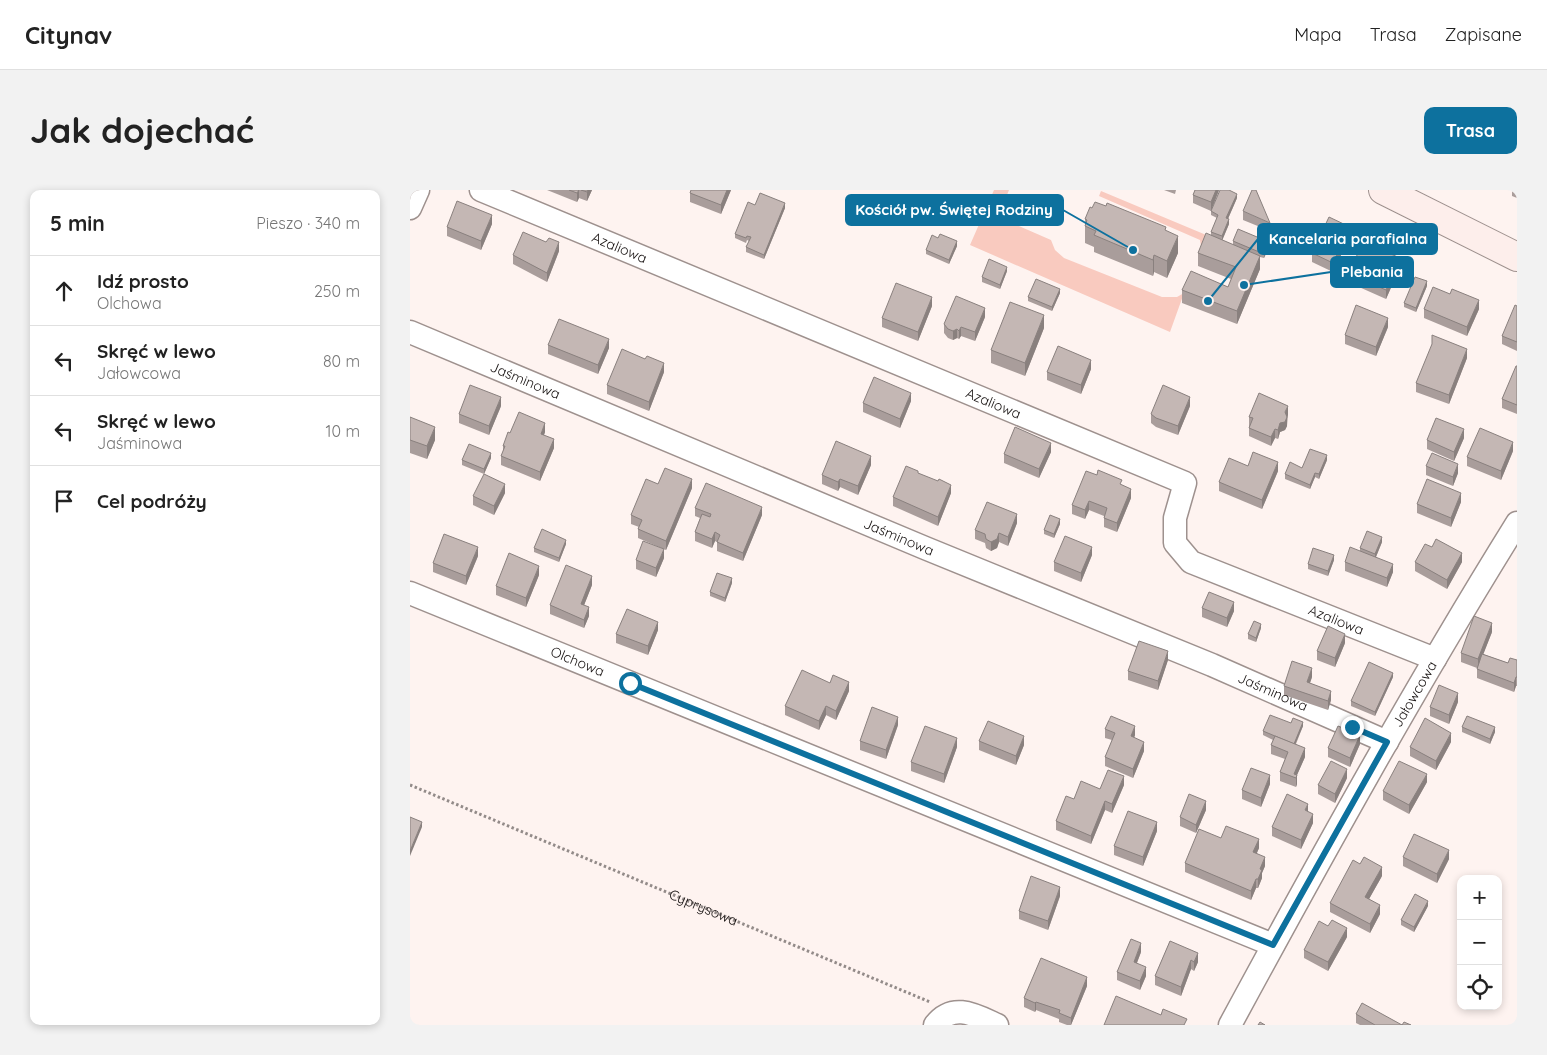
<!DOCTYPE html>
<html lang="pl">
<meta charset="utf-8">
<style>
body{margin:0;font-family:Quicksand,sans-serif;background:#f2f2f2;color:#222}
.controls{position:absolute;right:15px;bottom:15px;display:grid;overflow:hidden;border-radius:10px;box-shadow:0 2px 8px #0003}
.controls button{width:45px;height:45px;display:grid;place-items:center;padding:0;border:0;border-bottom:1px solid #e0e0e0;background:#fff;color:#222;font:25px sans-serif}
.stop{position:absolute;width:15px;height:15px;margin:-11px;border:4px solid #0d719e;border-radius:50%;background:#fff}
.stop.end{background:#0d719e;border-color:#fff;box-shadow:0 1px 5px #0008}
.list{margin:0;padding:0;list-style:none}
h2{display:flex;justify-content:space-between;align-items:center;height:65px;margin:0;padding:0 20px;font-size:21px}
h2 small{font-size:16px;font-weight:400;color:#767676}
.list li{display:grid;grid-template-columns:32px 1fr auto;gap:15px;align-items:center;box-sizing:border-box;height:70px;padding:0 20px;border-top:1px solid #e0e0e0}
.list b{display:block;font-size:19px;white-space:nowrap}
.list p{margin:0;font-size:16px;white-space:nowrap;color:#767676}
.list em{font-size:16px;font-style:normal;color:#767676}
.icon{flex:none;width:28px;height:28px;fill:none;stroke:currentColor;stroke-width:2;stroke-linecap:round;stroke-linejoin:round}
.map{position:relative;flex:none;width:1107px;height:835px;overflow:hidden;border-radius:10px}
header{display:flex;align-items:center;gap:30px;box-sizing:border-box;height:70px;padding:0 25px;background:#fff;border-bottom:1px solid #e0e0e0}
header strong{font-size:24px}
nav{display:flex;gap:28px;margin-inline-start:auto;font-size:18px}
.intro{display:flex;align-items:center;justify-content:space-between;box-sizing:border-box;height:120px;padding:0 30px}
h1{margin:0;font-size:35px}
.button{padding:12px 22px;border-radius:10px;background:#0d719e;color:#fff;font-size:18px;font-weight:700}
main{display:flex;gap:30px;padding:0 30px}
aside{flex:1;background:#fff;border-radius:10px;box-shadow:0 2px 8px #0003}
.map>svg:first-child{display:block}
.green{fill:#f9cabf}
.lines{fill:none;stroke-linecap:round;stroke-linejoin:round}
.street-casing{stroke:#9e918e;stroke-width:25}
.secondary-casing{stroke:#9e918e;stroke-width:30}
.path{stroke:#938b89;stroke-width:3;stroke-dasharray:2.5 2.5;stroke-linecap:butt}
.street{stroke:#fff;stroke-width:22}
.secondary{stroke:#fdeeeb;stroke-width:28}
.wall{fill:#a99d9b}
.shaded-wall{fill:#89807e}
.building{fill:#c4b7b4;stroke:#89807e}
.route{stroke:#0d719e;stroke-width:6}
.labels{text-anchor:middle;dominant-baseline:central;stroke-width:5;stroke-linejoin:round;paint-order:stroke}
.street-label{font-size:14px;fill:#181312;stroke:#fef3f0}
.leader{fill:none;stroke:#0d719e;stroke-width:2}
.callout-dot{fill:#0d719e;stroke:#fef3f0;stroke-width:2}
.callout{fill:#0d719e;stroke:#0d719e;stroke-width:2}
.callout-label{font-size:15px;text-anchor:middle;font-weight:bold;fill:#fff}
</style>
<header>
<strong>Citynav</strong>
<nav><a>Mapa</a><a>Trasa</a><a>Zapisane</a></nav>
</header>
<div class="intro"><h1>Jak dojechać</h1><a class="button">Trasa</a></div>
<main>
<aside>
<h2>5 min<small>Pieszo · 340 m</small></h2>
<ul class="list">
<li><svg class="icon" aria-label="ahead" viewBox="0 0 24 24"><path d="M12 20V5M6 11l6-6 6 6"/></svg><div><b>Idź prosto</b><p>Olchowa</p></div><em>250 m</em></li>
<li><svg class="icon" aria-label="left" viewBox="0 0 24 24"><path d="M17 20v-9H6M10 6l-5 5 5 5"/></svg><div><b>Skręć w lewo</b><p>Jałowcowa</p></div><em>80 m</em></li>
<li><svg class="icon" aria-label="left" viewBox="0 0 24 24"><path d="M17 20v-9H6M10 6l-5 5 5 5"/></svg><div><b>Skręć w lewo</b><p>Jaśminowa</p></div><em>10 m</em></li>
<li><svg class="icon" aria-label="arrive" viewBox="0 0 24 24"><path d="M6 21V4h12l-3 4 3 4H6"/></svg><div><b>Cel podróży</b></div></li>
</ul>
</aside>
<div class="map">
<svg width="1107" height="835" viewBox="0 0 1107 835">
<rect width="100%" height="100%" fill="#fef3f0"/>
<g class="green">
<polygon points="584,0 599,0 588,27 641,50 645,60 654,68 752,107 767,107 774,103 760,142 560,55"/>
<polygon points="691,1 801,47 792,62 790,50 689,6"/>
</g>
<g class="lines">
<defs>
<g id="street">
<path id="s2" d="M71 0 775 293 765 328V353L781 372 1025 469"/>
<polyline points="0,18 8,0"/>
<path id="s3" d="M0 142 515 358 802 475 977 552"/>
<path id="s4" d="M0 403 863 755"/>
<path d="M525 835C543 812 565 825 587 835"/>
<path id="s5" d="M820 835C912 665 1005 497 1107 333"/>
</g>
<polyline id="secondary" points="973,0 1107,67"/>
</defs>
<use href="#street" class="street-casing"/>
<use href="#secondary" class="secondary-casing"/>
<path class="path" id="s1" d="M0 595 520 812"/>
<use href="#street" class="street"/>
<use href="#secondary" class="secondary"/>
</g>
<g class="wall">
<polygon points="137,0 182,0 177,11 169,8 167,12"/>
<polygon points="321,0 311,24 280,12 280,3"/>
<polygon points="754,0 766,0 765,4"/>
<polygon points="785,0 809,0 801,21 783,13 783,5"/>
<polygon points="1102,0 1107,0 1107,8 1102,6"/>
<polygon points="827,8 818,29 819,34 812,50 823,55 823,51 859,57 854,68 850,67 850,79 827,134 772,113 772,100 818,97 821,89 788,76 788,63 801,45 801,42 807,28 801,25 801,21"/>
<polygon points="345,15 375,18 354,69 336,62 336,57 339,51 337,50 336,53 325,48 325,44"/>
<polygon points="682,18 756,41 768,63 757,88 744,82 743,86 684,62 684,57 675,53 675,29"/>
<polygon points="833,21 860,33 860,41 833,30"/>
<polygon points="82,34 71,60 37,46 37,37"/>
<polygon points="940,46 923,82 902,72 902,63"/>
<polygon points="528,48 547,56 539,74 516,64 516,60"/>
<polygon points="970,55 968,59 990,77 976,109 949,97 949,88 951,83 944,81 944,72"/>
<polygon points="149,61 137,92 103,74 103,65"/>
<polygon points="597,81 590,99 572,92 572,87"/>
<polygon points="1017,96 1006,122 994,117 994,113"/>
<polygon points="650,103 642,121 618,111 618,107"/>
<polygon points="522,116 508,151 472,137 472,128"/>
<polygon points="1107,116 1107,161 1092,154 1092,146"/>
<polygon points="1014,119 1069,119 1057,146 1014,128"/>
<polygon points="575,127 565,151 551,146 549,149 547,148 543,150 538,148 534,143 534,134"/>
<polygon points="978,137 966,166 935,154 935,145"/>
<polygon points="634,138 615,186 581,173 581,160"/>
<polygon points="138,155 199,158 188,184 138,164"/>
<polygon points="1057,168 1039,214 1006,202 1006,193"/>
<polygon points="1107,176 1107,224 1092,218 1092,209"/>
<polygon points="681,179 671,204 637,190 637,182"/>
<polygon points="254,182 239,221 197,204 197,195"/>
<polygon points="501,211 490,238 453,222 453,213"/>
<polygon points="91,216 79,245 49,233 49,224"/>
<polygon points="780,216 768,245 746,237 741,233 741,224"/>
<polygon points="878,225 877,236 875,240 870,242 868,249 865,248 861,256 839,246 839,227"/>
<polygon points="0,227 25,250 17,269 0,263"/>
<polygon points="135,242 134,245 144,258 130,291 91,275 91,266 93,262 93,256 100,243"/>
<polygon points="1054,248 1044,271 1017,259 1017,250"/>
<polygon points="1103,261 1091,290 1057,276 1057,267"/>
<polygon points="641,262 629,288 594,273 594,264"/>
<polygon points="81,268 74,284 52,275 52,270"/>
<polygon points="917,270 909,289 905,287 900,299 875,289 875,284 892,278"/>
<polygon points="461,275 448,305 430,297 428,301 412,294 412,285"/>
<polygon points="838,276 868,281 852,319 809,301 809,292"/>
<polygon points="1016,276 1048,283 1043,296 1016,285"/>
<polygon points="508,283 541,303 528,336 483,316 483,307"/>
<polygon points="248,294 282,298 256,360 228,348 228,339 229,337 221,334 221,325"/>
<polygon points="712,295 721,308 707,342 694,337 694,326 679,320 675,329 662,324 662,315"/>
<polygon points="95,303 84,325 63,315 63,306"/>
<polygon points="1051,312 1041,337 1007,323 1007,314"/>
<polygon points="285,318 352,325 333,371 307,361 307,352 305,351 302,358 285,351 285,342 290,328 285,326"/>
<polygon points="607,333 598,356 589,352 587,358 581,361 576,358 575,353 565,349 565,340"/>
<polygon points="650,334 644,348 634,344 634,340"/>
<polygon points="972,352 966,367 983,382 977,397 935,381 935,372 950,361 950,358"/>
<polygon points="156,354 149,372 124,362 124,358"/>
<polygon points="682,365 671,392 644,381 644,372"/>
<polygon points="68,366 56,395 23,382 23,373"/>
<polygon points="254,368 246,387 226,379 226,370"/>
<polygon points="924,370 918,386 898,379 898,374"/>
<polygon points="1005,372 1052,372 1037,399 1005,381"/>
<polygon points="129,385 116,417 86,405 86,396"/>
<polygon points="322,393 315,412 300,406 300,402"/>
<polygon points="182,395 174,415 179,426 174,438 140,424 140,415"/>
<polygon points="792,418 824,421 817,437 792,427"/>
<polygon points="851,438 846,452 838,449 838,444"/>
<polygon points="248,440 238,465 206,453 206,444"/>
<polygon points="1082,442 1073,464 1098,473 1107,470 1107,496 1106,496 1104,502 1067,488 1067,478 1051,472 1051,463"/>
<polygon points="935,453 925,477 907,470 907,461"/>
<polygon points="758,470 748,500 718,490 718,481"/>
<polygon points="902,487 900,493 921,510 918,520 874,505 874,496"/>
<polygon points="983,487 965,526 941,516 941,511"/>
<polygon points="439,501 426,530 416,525 409,540 375,525 375,516"/>
<polygon points="1048,512 1039,534 1020,526 1020,517"/>
<polygon points="881,533 893,536 886,554 895,567 887,585 887,594 886,597 870,591 870,582 875,569 861,564 861,555 863,550 853,545 853,541"/>
<polygon points="488,535 476,569 450,560 450,551"/>
<polygon points="1052,537 1085,542 1080,554 1052,542"/>
<polygon points="695,539 725,545 724,548 734,561 723,588 695,576 695,567 702,550 695,548"/>
<polygon points="569,551 614,555 606,575 569,560"/>
<polygon points="1041,552 1026,580 1000,566 1000,557"/>
<polygon points="950,554 940,577 918,567 918,558"/>
<polygon points="547,557 534,593 501,581 501,572"/>
<polygon points="937,588 925,613 908,604 908,595"/>
<polygon points="1017,592 999,624 973,610 973,601"/>
<polygon points="860,594 851,617 832,609 832,600"/>
<polygon points="714,595 702,623 695,620 681,654 646,640 646,631 664,609 690,599"/>
<polygon points="796,620 786,643 770,636 770,627"/>
<polygon points="903,633 891,659 862,646 862,637"/>
<polygon points="747,641 733,676 704,665 704,656"/>
<polygon points="811,648 849,658 847,663 855,676 852,683 852,688 848,698 846,698 841,710 775,682 775,673"/>
<polygon points="993,667 1039,669 1027,693 993,676"/>
<polygon points="972,686 959,709 970,724 960,743 920,722 920,713"/>
<polygon points="650,706 638,740 609,729 609,721"/>
<polygon points="1018,716 1004,742 991,735 991,730"/>
<polygon points="937,747 918,781 894,768 894,760"/>
<polygon points="760,751 788,772 784,781 781,779 771,806 745,795 745,786"/>
<polygon points="731,762 727,773 736,786 730,800 707,790 707,782"/>
<polygon points="677,796 661,835 657,835 649,832 649,829 626,820 625,822 614,817 614,808"/>
<polygon points="946,824 992,835 950,835 946,833"/>
</g>
<g class="shaded-wall">
<polygon points="169,0 169,8 167,12 167,3"/>
<polygon points="178,0 182,0 177,11 177,2"/>
<polygon points="317,0 321,0 311,24 311,15"/>
<polygon points="806,0 809,0 801,21 801,12"/>
<polygon points="827,4 827,8 816,33 816,28"/>
<polygon points="375,13 375,18 354,69 354,65"/>
<polygon points="82,25 82,34 71,60 71,51"/>
<polygon points="819,29 819,34 812,51 812,46"/>
<polygon points="940,37 940,46 923,82 923,73"/>
<polygon points="768,46 768,63 757,88 757,71"/>
<polygon points="970,46 970,55 965,66 965,57"/>
<polygon points="547,51 547,56 539,74 539,70"/>
<polygon points="149,52 149,61 137,92 137,83"/>
<polygon points="859,52 859,57 854,68 854,64"/>
<polygon points="744,65 744,82 743,86 743,70"/>
<polygon points="850,66 850,79 827,134 827,121"/>
<polygon points="990,68 990,77 976,109 976,100"/>
<polygon points="597,77 597,81 590,99 590,95"/>
<polygon points="1017,91 1017,96 1006,122 1006,118"/>
<polygon points="650,99 650,103 642,121 642,117"/>
<polygon points="522,107 522,116 508,151 508,142"/>
<polygon points="1069,110 1069,119 1057,146 1057,137"/>
<polygon points="575,118 575,127 565,151 565,142"/>
<polygon points="634,125 634,138 615,186 615,173"/>
<polygon points="978,128 978,137 966,166 966,157"/>
<polygon points="551,137 551,146 549,149 549,141"/>
<polygon points="547,139 547,148 543,150 543,141"/>
<polygon points="199,149 199,158 188,184 188,175"/>
<polygon points="1057,159 1057,168 1039,214 1039,205"/>
<polygon points="681,170 681,179 671,204 671,195"/>
<polygon points="254,173 254,182 239,221 239,212"/>
<polygon points="501,203 501,211 490,238 490,229"/>
<polygon points="91,207 91,216 79,245 79,236"/>
<polygon points="780,207 780,216 768,245 768,236"/>
<polygon points="878,216 878,225 875,231 875,222"/>
<polygon points="877,227 877,236 875,240 870,242 868,249 868,240 870,233"/>
<polygon points="135,233 135,242 131,253 131,244"/>
<polygon points="25,237 25,250 17,269 17,256"/>
<polygon points="865,239 865,248 861,256 861,247"/>
<polygon points="1054,239 1054,248 1044,271 1044,262"/>
<polygon points="144,249 144,258 130,291 130,282"/>
<polygon points="1103,252 1103,261 1091,290 1091,281"/>
<polygon points="641,253 641,262 629,288 629,279"/>
<polygon points="81,263 81,268 74,284 74,279"/>
<polygon points="917,265 917,270 909,289 909,284"/>
<polygon points="461,266 461,275 448,305 448,296"/>
<polygon points="868,272 868,281 852,319 852,310"/>
<polygon points="1048,274 1048,283 1043,296 1043,287"/>
<polygon points="905,283 905,287 900,299 900,295"/>
<polygon points="282,289 282,298 256,360 256,351"/>
<polygon points="430,289 430,297 428,301 428,292"/>
<polygon points="95,294 95,303 84,325 84,316"/>
<polygon points="541,295 541,303 528,336 528,327"/>
<polygon points="721,299 721,308 707,342 707,333"/>
<polygon points="1051,303 1051,312 1041,337 1041,328"/>
<polygon points="679,311 679,320 675,329 675,320"/>
<polygon points="352,317 352,325 333,371 333,363"/>
<polygon points="607,324 607,333 598,356 598,347"/>
<polygon points="650,329 650,334 644,348 644,344"/>
<polygon points="305,342 305,351 302,358 302,349"/>
<polygon points="589,343 589,352 587,358 581,361 581,352"/>
<polygon points="972,347 972,352 965,369 965,364"/>
<polygon points="156,350 156,354 149,372 149,368"/>
<polygon points="68,357 68,366 56,395 56,386"/>
<polygon points="682,357 682,365 671,392 671,383"/>
<polygon points="254,359 254,368 246,387 246,378"/>
<polygon points="1052,363 1052,372 1037,399 1037,390"/>
<polygon points="924,365 924,370 918,386 918,381"/>
<polygon points="983,374 983,382 977,397 977,388"/>
<polygon points="129,376 129,385 116,417 116,408"/>
<polygon points="182,386 182,395 171,423 171,414"/>
<polygon points="322,388 322,393 315,412 315,408"/>
<polygon points="824,412 824,421 817,437 817,428"/>
<polygon points="179,417 179,426 174,438 174,430"/>
<polygon points="248,432 248,440 238,465 238,456"/>
<polygon points="1082,433 1082,442 1068,478 1068,469"/>
<polygon points="851,434 851,438 846,452 846,448"/>
<polygon points="935,444 935,453 925,477 925,468"/>
<polygon points="758,461 758,470 748,500 748,491"/>
<polygon points="902,478 902,487 897,501 897,492"/>
<polygon points="983,483 983,487 965,526 965,522"/>
<polygon points="1106,487 1106,496 1104,502 1104,493"/>
<polygon points="439,492 439,501 426,530 426,521"/>
<polygon points="921,501 921,510 918,520 918,511"/>
<polygon points="1048,503 1048,512 1039,534 1039,525"/>
<polygon points="416,516 416,525 409,540 409,531"/>
<polygon points="488,527 488,535 476,569 476,560"/>
<polygon points="893,532 893,536 883,559 883,555"/>
<polygon points="725,536 725,545 721,555 721,546"/>
<polygon points="1085,537 1085,542 1080,554 1080,549"/>
<polygon points="1041,543 1041,552 1026,580 1026,571"/>
<polygon points="950,545 950,554 940,577 940,568"/>
<polygon points="614,546 614,555 606,575 606,566"/>
<polygon points="547,548 547,557 534,593 534,584"/>
<polygon points="734,552 734,561 723,588 723,579"/>
<polygon points="895,558 895,567 887,585 887,594 886,597 886,588 884,584"/>
<polygon points="937,579 937,588 925,613 925,604"/>
<polygon points="1017,584 1017,592 999,624 999,615"/>
<polygon points="860,585 860,594 851,617 851,608"/>
<polygon points="714,586 714,595 702,623 702,614"/>
<polygon points="695,611 695,620 681,654 681,646"/>
<polygon points="796,611 796,620 786,643 786,635"/>
<polygon points="898,614 898,623 895,620"/>
<polygon points="903,624 903,633 891,659 891,650"/>
<polygon points="12,632 12,637 0,666 0,661"/>
<polygon points="747,632 747,641 733,676 733,667"/>
<polygon points="849,649 849,658 843,671 843,662"/>
<polygon points="1039,660 1039,669 1027,693 1027,684"/>
<polygon points="855,667 855,676 852,683 852,688 848,698 848,689 850,679"/>
<polygon points="972,677 972,686 955,716 955,707"/>
<polygon points="846,689 846,698 841,710 841,701"/>
<polygon points="650,697 650,706 638,740 638,731"/>
<polygon points="1018,711 1018,716 1004,742 1004,737"/>
<polygon points="970,715 970,724 960,743 960,734"/>
<polygon points="937,738 937,747 918,781 918,772"/>
<polygon points="731,753 731,762 724,780 724,772"/>
<polygon points="788,763 788,772 784,781 784,772"/>
<polygon points="781,770 781,779 771,806 771,797"/>
<polygon points="736,777 736,786 730,800 730,791"/>
<polygon points="677,787 677,796 661,835 661,828"/>
<polygon points="626,812 626,820 625,822 625,813"/>
</g>
<g class="building">
<polygon points="159,0 169,0 167,3"/>
<polygon points="171,0 178,0 177,2"/>
<polygon points="281,0 317,0 311,15 280,3"/>
<polygon points="785,0 806,0 801,12 783,5"/>
<polygon points="810,0 819,0 827,4 816,28 819,29 812,46 801,42 808,25 801,21"/>
<polygon points="842,0 846,0 860,33 833,21"/>
<polygon points="350,3 375,13 354,65 336,57 341,47 337,46 336,48 325,44 338,12 345,15"/>
<polygon points="47,11 82,25 71,51 37,37"/>
<polygon points="685,12 696,16 697,13 756,37 755,40 768,46 757,71 744,65 743,70 684,45 686,41 675,36 677,30 675,29 680,17 682,18"/>
<polygon points="919,27 940,37 923,73 902,63"/>
<polygon points="828,39 859,52 854,64 823,51"/>
<polygon points="958,40 970,46 965,57 990,68 976,100 949,88 954,76 944,72"/>
<polygon points="113,42 136,52 139,48 149,52 137,83 103,65"/>
<polygon points="796,43 850,66 827,121 772,100 781,81 818,97 826,77 788,63"/>
<polygon points="530,44 547,51 539,70 516,60 522,45 528,48"/>
<polygon points="579,69 597,77 590,95 572,87"/>
<polygon points="1005,87 1017,91 1006,118 994,113"/>
<polygon points="626,89 650,99 642,117 618,107"/>
<polygon points="486,93 522,107 508,142 472,128"/>
<polygon points="1023,97 1040,104 1042,99 1069,110 1057,137 1014,119"/>
<polygon points="546,106 575,118 565,142 551,137 549,141 547,139 543,141 538,139 534,134"/>
<polygon points="600,112 634,125 615,173 581,160"/>
<polygon points="946,115 978,128 966,157 935,145"/>
<polygon points="1105,115 1107,116 1107,152 1092,146"/>
<polygon points="149,129 199,149 188,175 138,155"/>
<polygon points="1022,145 1057,159 1039,205 1006,193 1022,154"/>
<polygon points="648,156 681,170 671,195 637,182"/>
<polygon points="212,159 235,169 237,166 254,173 239,212 197,195"/>
<polygon points="1106,176 1107,176 1107,215 1092,209"/>
<polygon points="464,187 501,203 490,229 453,213"/>
<polygon points="60,195 91,207 79,236 49,224"/>
<polygon points="753,195 780,207 768,236 746,228 741,224"/>
<polygon points="849,203 878,216 875,222 877,227 875,232 870,233 868,240 865,239 861,247 839,238 843,228 839,227"/>
<polygon points="109,222 135,233 131,244 144,249 130,282 91,266 95,256 93,256 98,242 100,243"/>
<polygon points="0,227 25,237 17,256 0,250"/>
<polygon points="1026,228 1054,239 1044,262 1017,250"/>
<polygon points="605,237 641,253 629,279 594,264"/>
<polygon points="1070,238 1103,252 1091,281 1057,267"/>
<polygon points="426,251 461,266 448,296 430,289 428,292 412,285"/>
<polygon points="59,254 81,263 74,279 52,270"/>
<polygon points="900,259 917,265 909,284 905,283 900,295 875,284 880,272 892,278"/>
<polygon points="843,262 868,272 852,310 809,292 819,268 838,276"/>
<polygon points="1022,263 1048,274 1043,287 1016,276"/>
<polygon points="496,276 508,281 508,283 528,291 529,289 541,295 528,327 483,307"/>
<polygon points="255,278 282,289 256,351 228,339 232,330 221,325 236,289 248,294"/>
<polygon points="688,280 712,290 710,294 721,299 707,333 694,328 697,318 679,311 675,320 662,315 676,281 687,285"/>
<polygon points="74,284 95,294 84,316 63,306"/>
<polygon points="1017,289 1051,303 1041,328 1007,314"/>
<polygon points="296,293 352,317 333,363 307,352 310,345 305,342 302,349 285,342 292,324 300,327 301,324 285,318"/>
<polygon points="577,312 607,324 598,347 589,343 587,349 581,352 576,349 575,344 565,340"/>
<polygon points="640,325 650,329 644,344 634,340"/>
<polygon points="132,339 156,350 149,368 124,358"/>
<polygon points="957,341 972,347 965,364 950,358"/>
<polygon points="34,344 68,357 56,386 23,373"/>
<polygon points="655,346 682,357 671,383 644,372"/>
<polygon points="1026,349 1052,363 1037,390 1005,372 1015,354 1022,357"/>
<polygon points="233,351 254,359 246,378 226,370"/>
<polygon points="940,357 983,374 977,388 935,372"/>
<polygon points="903,358 924,365 918,381 898,374"/>
<polygon points="99,363 129,376 116,408 86,396"/>
<polygon points="156,375 182,386 171,414 179,417 174,430 140,415"/>
<polygon points="307,383 322,388 315,408 300,402"/>
<polygon points="799,402 824,412 817,428 792,418"/>
<polygon points="217,419 248,432 238,456 206,444"/>
<polygon points="1064,426 1082,433 1068,469 1051,463"/>
<polygon points="844,431 851,434 846,448 838,444"/>
<polygon points="918,436 935,444 925,468 907,461"/>
<polygon points="729,451 758,461 748,491 718,481"/>
<polygon points="1072,464 1098,473 1100,468 1107,470 1107,487 1106,487 1104,493 1067,479"/>
<polygon points="882,471 902,478 897,492 921,501 918,511 874,496"/>
<polygon points="959,472 983,483 965,522 941,511"/>
<polygon points="392,480 420,493 423,485 439,492 426,521 416,516 409,531 375,516"/>
<polygon points="1029,495 1048,503 1039,525 1020,517"/>
<polygon points="462,517 488,527 476,560 450,551"/>
<polygon points="860,525 881,533 883,528 893,532 884,554 853,541"/>
<polygon points="701,526 725,536 721,546 734,552 723,579 695,567 705,543 695,539"/>
<polygon points="1057,526 1085,537 1080,549 1052,537"/>
<polygon points="1015,528 1041,543 1026,571 1000,557"/>
<polygon points="578,531 614,546 606,566 569,551"/>
<polygon points="515,536 547,548 534,584 501,572"/>
<polygon points="928,536 950,545 940,568 918,558"/>
<polygon points="865,546 895,558 884,584 887,585 886,588 870,582 878,562 861,555"/>
<polygon points="921,571 937,579 925,604 908,595"/>
<polygon points="989,571 1017,584 999,615 973,601"/>
<polygon points="841,578 860,585 851,608 832,600"/>
<polygon points="698,580 714,586 702,614 695,611 681,646 646,631 656,606 664,609 671,591 690,599"/>
<polygon points="779,604 796,611 786,635 770,627"/>
<polygon points="877,604 898,614 895,620 903,624 891,650 862,637"/>
<polygon points="718,621 747,632 733,667 704,656"/>
<polygon points="0,627 12,632 0,661"/>
<polygon points="816,636 849,649 843,662 855,667 850,679 852,680 848,689 846,689 841,701 775,673 789,639 811,648"/>
<polygon points="1004,644 1039,660 1027,684 993,667"/>
<polygon points="954,667 972,677 955,707 970,715 960,734 920,713 943,670 950,674"/>
<polygon points="621,686 650,697 638,731 609,721"/>
<polygon points="1005,704 1018,711 1004,737 991,730"/>
<polygon points="922,730 937,738 918,772 894,760 909,731 918,736"/>
<polygon points="721,749 731,753 724,772 736,777 730,791 707,782"/>
<polygon points="760,751 788,763 784,772 781,770 771,797 745,786"/>
<polygon points="631,768 677,787 661,828 649,823 650,820 626,812 625,813 614,808"/>
<polygon points="706,806 751,825 753,819 777,829 774,835 694,835"/>
<polygon points="952,813 992,835 965,835 946,824"/>
<polygon points="850,832 855,835 848,835"/>
<polygon points="994,832 1001,835 992,835"/>
</g>
<g class="lines">
<polyline class="route" points="220,493 863,755 977,552 942,537"/>
</g>
<g class="labels">
<g class="street-label">
<text stroke="none"><textPath href="#s2" startOffset="150">Azaliowa</textPath></text>
<text stroke="none"><textPath href="#s3" startOffset="125">Jaśminowa</textPath></text>
<text stroke="none"><textPath href="#s2" startOffset="555">Azaliowa</textPath></text>
<text stroke="none"><textPath href="#s3" startOffset="530">Jaśminowa</textPath></text>
<text stroke="none"><textPath href="#s2" startOffset="1005">Azaliowa</textPath></text>
<text stroke="none"><textPath href="#s4" startOffset="181">Olchowa</textPath></text>
<text stroke="none"><textPath href="#s3" startOffset="935">Jaśminowa</textPath></text>
<text stroke="none"><textPath href="#s5" startOffset="379">Jałowcowa</textPath></text>
<text stroke="none"><textPath href="#s1" startOffset="318">Cyprysowa</textPath></text>
</g>
</g>
<path class="leader" d="M723 60L653 20M798 111L848 49M834 95L921 82"/>
<g class="callout-dot">
<circle cx="723" cy="60" r="5"/>
<circle cx="798" cy="111" r="5"/>
<circle cx="834" cy="95" r="5"/>
</g>
<g class="callout">
<rect x="436" y="5" width="217" height="30" rx="5"/>
<rect x="848" y="34" width="179" height="30" rx="5"/>
<rect x="921" y="67" width="82" height="30" rx="5"/>
</g>
<g class="callout-label">
<text x="544" y="25">Kościół pw. Świętej Rodziny</text>
<text x="938" y="54">Kancelaria parafialna</text>
<text x="962" y="87">Plebania</text>
</g>
</svg>
<div class="controls">
<button>+</button>
<button>−</button>
<button><svg class="icon" aria-label="locate" viewBox="0 0 24 24"><circle cx="12" cy="12" r="6"/><path d="M12 2v4M12 18v4M2 12h4M18 12h4"/></svg></button>
</div>
<div class="stop" style="left:220px;top:493px"></div>
<div class="stop end" style="left:942px;top:537px"></div>
</div>
</main>
